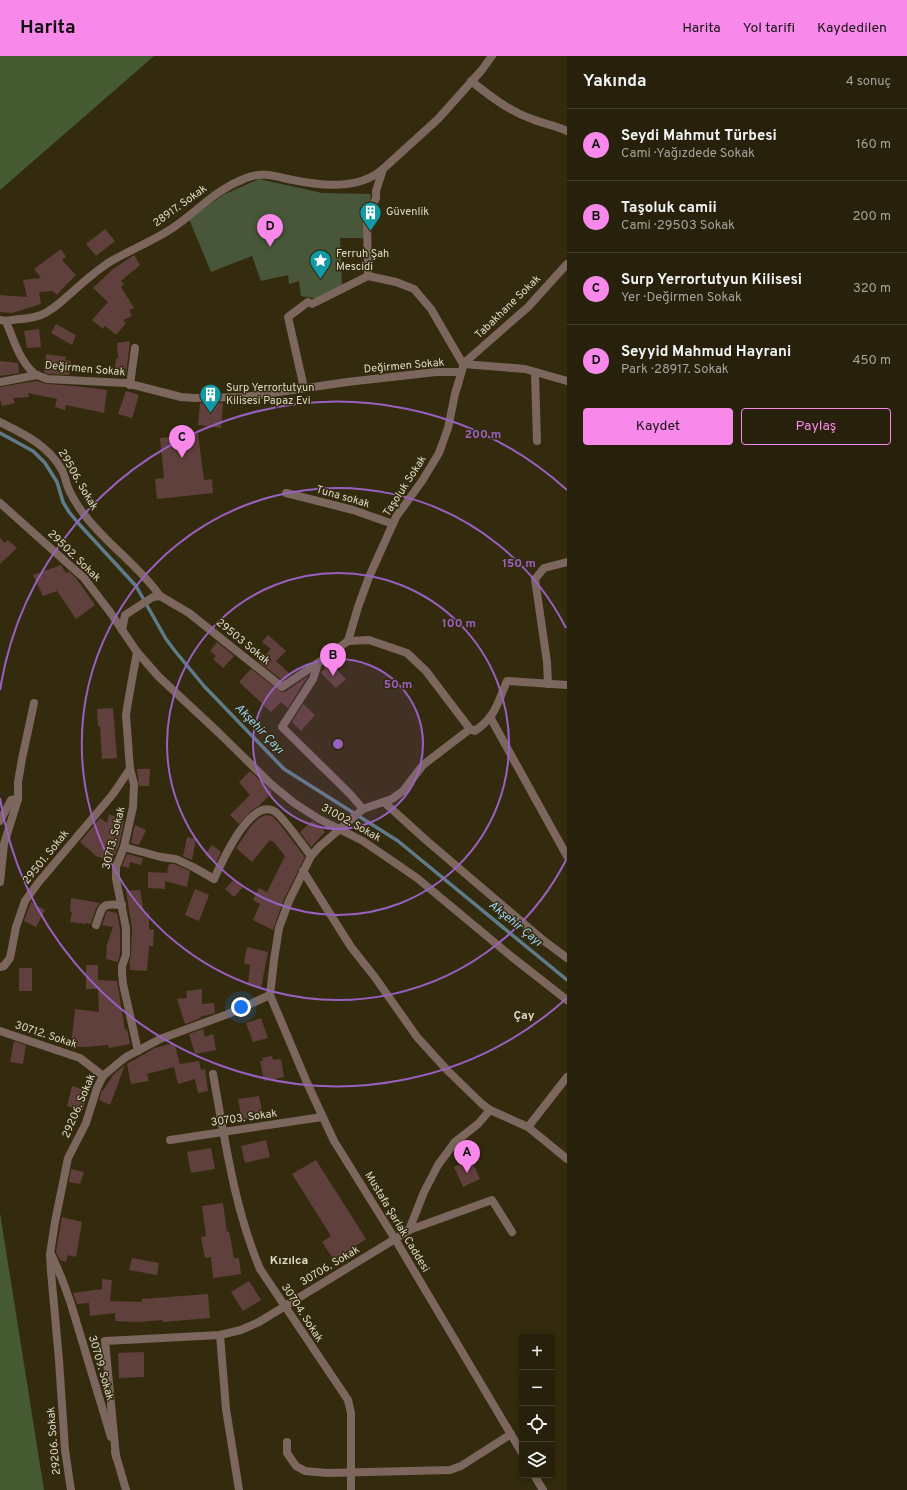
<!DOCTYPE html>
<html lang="tr">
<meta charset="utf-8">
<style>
body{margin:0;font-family:Overpass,sans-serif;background:#332d18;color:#f1f3f6}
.controls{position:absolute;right:12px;bottom:12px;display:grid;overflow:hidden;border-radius:4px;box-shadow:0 2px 6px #0003}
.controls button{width:36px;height:36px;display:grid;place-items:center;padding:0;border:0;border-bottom:1px solid #433e2b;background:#27200a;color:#f1f3f6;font:20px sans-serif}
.you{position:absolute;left:241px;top:951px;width:14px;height:14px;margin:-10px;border:3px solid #fff;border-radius:50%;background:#1a73e8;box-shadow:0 0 0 6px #1a73e833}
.badge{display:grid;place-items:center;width:26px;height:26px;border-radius:50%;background:#f888ea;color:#111;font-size:13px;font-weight:700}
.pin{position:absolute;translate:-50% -33px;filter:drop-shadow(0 1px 2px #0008)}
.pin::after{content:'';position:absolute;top:21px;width:14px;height:12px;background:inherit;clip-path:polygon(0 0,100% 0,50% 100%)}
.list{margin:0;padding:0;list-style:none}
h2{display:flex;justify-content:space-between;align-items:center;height:52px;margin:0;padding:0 16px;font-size:17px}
h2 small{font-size:13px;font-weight:400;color:#a4a39c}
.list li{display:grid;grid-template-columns:26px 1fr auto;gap:12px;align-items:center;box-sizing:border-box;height:72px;padding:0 16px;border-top:1px solid #433e2b}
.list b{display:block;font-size:15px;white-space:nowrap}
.list p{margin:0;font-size:13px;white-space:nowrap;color:#a4a39c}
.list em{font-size:13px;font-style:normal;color:#a4a39c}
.actions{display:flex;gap:8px;padding:12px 16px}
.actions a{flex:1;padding:9px 0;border:1px solid #f888ea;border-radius:4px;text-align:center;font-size:14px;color:#f888ea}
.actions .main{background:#f888ea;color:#111}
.icon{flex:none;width:22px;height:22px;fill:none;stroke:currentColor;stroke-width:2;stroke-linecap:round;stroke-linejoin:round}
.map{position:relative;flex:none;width:567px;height:1434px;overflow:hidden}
header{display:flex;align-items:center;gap:24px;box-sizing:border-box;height:56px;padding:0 20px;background:#f888ea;color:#111}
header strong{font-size:19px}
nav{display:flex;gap:22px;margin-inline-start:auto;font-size:14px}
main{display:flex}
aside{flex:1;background:#27200a}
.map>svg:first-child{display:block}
.green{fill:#485739}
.forest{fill:#475b33}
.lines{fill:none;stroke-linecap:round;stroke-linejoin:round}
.stream{stroke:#5e7b89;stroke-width:3.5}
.building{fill:#60403c}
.minor{stroke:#7b675d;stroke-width:8}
.tertiary{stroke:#7b675d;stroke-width:8}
.ring{fill:none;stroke:#9960c2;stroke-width:2}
.labels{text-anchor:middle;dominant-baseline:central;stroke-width:3;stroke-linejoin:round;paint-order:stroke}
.street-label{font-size:11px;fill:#ded9c8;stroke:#342b0e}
.poi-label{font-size:11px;fill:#ded9c8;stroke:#342b0e;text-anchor:start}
.water-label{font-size:12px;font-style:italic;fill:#9cd4f8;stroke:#342b0e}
.neighbourhood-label{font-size:12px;font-weight:bold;fill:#ded9c8;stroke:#342b0e}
.centre{fill:#9960c2;stroke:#342b0e;stroke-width:2}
.ring-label{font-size:12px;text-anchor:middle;font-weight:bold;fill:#9960c2;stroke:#342b0e;stroke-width:3;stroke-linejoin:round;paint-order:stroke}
</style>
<header>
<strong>Harita</strong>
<nav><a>Harita</a><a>Yol tarifi</a><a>Kaydedilen</a></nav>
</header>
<main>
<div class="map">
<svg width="567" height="1434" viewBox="0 0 567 1434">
<rect width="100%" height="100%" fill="#342b0e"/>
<polygon class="green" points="259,123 322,137 371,138 366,182 340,182 342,232 319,243 301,240 299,225 289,228 288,219 261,225 252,200 211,216 189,163 223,139"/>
<g class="forest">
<polygon points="0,0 154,0 0,134"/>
<polygon points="0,1157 44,1434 0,1434"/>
</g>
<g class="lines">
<polyline class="stream" points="0,377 33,395 45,407 57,426 63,446 69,456 79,468 136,530 166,583 175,595 204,630 284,713 398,785 567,924"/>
</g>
<g class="building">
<polygon points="105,173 115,185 96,200 86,188"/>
<polygon points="61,193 66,201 62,204 76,219 63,232 57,239 53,235 39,236 41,248 12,257 0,256 0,239 27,241 23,224 41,222 34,213"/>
<polygon points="134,199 140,209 121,225 124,228 121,231 134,252 129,254 132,260 123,264 126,267 116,279 105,270 103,273 92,264 108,246 93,232 113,213"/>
<polygon points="56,268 76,279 72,289 51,277"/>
<polygon points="39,273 41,291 27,292 24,275"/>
<polygon points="130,285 126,319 114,317 115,312 116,302 118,303 117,287"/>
<polygon points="46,298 66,301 65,304 71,305 69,319 48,318 44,316"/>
<polygon points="0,305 18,307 19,317 0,320"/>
<polygon points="36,325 47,328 74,330 107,334 104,357 66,349 65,354 55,351 57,343 28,337 29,341 13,342 15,347 2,350 0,343 0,331"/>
<polygon points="126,335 139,339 132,362 118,358"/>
<polygon points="200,347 223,347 221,372 198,369"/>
<polygon points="198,378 204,424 212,423 213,437 157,443 155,423 164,422 160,382"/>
<polygon points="0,482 5,487 8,484 17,492 0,508"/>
<polygon points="61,509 66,517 69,516 76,522 95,549 76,563 57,535 43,540 33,519"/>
<polygon points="268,579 286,595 276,605 291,619 282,624 259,606 271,593 262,586"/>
<polygon points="217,586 234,600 223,612 213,603 216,600 210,595"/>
<polygon points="330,607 346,623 336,632 321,617"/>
<polygon points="251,613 281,636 285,636 308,620 288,652 281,646 271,656 239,626"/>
<polygon points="303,648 315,659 301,675 292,666"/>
<polygon points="113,652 117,702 102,703 100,670 98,670 97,653"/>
<polygon points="137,713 150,713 149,730 139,730"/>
<polygon points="250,715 272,736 259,750 252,754 239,768 230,759 250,739 239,726"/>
<polygon points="109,758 124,765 119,789 112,806 96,800 80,786 100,762 107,767"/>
<polygon points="266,759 272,760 278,766 305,801 284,843 273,874 253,864 260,848 253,844 259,832 267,836 285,800 273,785 272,786 270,784 252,806 236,792 251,770 259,762"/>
<polygon points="312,765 320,770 325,776 311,791 300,776"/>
<polygon points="135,769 146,774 139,789 131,787"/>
<polygon points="187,781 196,783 192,804 183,800"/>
<polygon points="212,789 221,796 216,807 205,799"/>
<polygon points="127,798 143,802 141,809 130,806 129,812 122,810"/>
<polygon points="169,808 174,808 190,815 187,831 165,825 165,833 148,832 148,816 167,817"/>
<polygon points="234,823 243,831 234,841 225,833"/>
<polygon points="195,833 209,839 199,865 185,859"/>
<polygon points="140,834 144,857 149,857 149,873 154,874 153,890 149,890 147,915 130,914 130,908 129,908 131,899 132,872 126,835"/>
<polygon points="71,842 100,847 96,852 91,868 86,867 85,868 70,866 72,856 70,856"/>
<polygon points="31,846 45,854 36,871 24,865"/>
<polygon points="107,855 117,857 120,873 120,898 118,906 106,903 107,892 106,891 113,871 102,869"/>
<polygon points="247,891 268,896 261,932 248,929 250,909 244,907"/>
<polygon points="86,909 98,909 98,924 117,925 125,974 127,973 130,988 109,992 108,989 86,991 71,990 75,953 99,956 98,933 86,933"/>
<rect x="19" y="912" width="13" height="23"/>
<polygon points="202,933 202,948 214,947 215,957 200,961 201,962 185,968 177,943 187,942 186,935"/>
<polygon points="261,962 268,982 253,986 246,967"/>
<polygon points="203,973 205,981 213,978 216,994 195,998 189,978"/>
<polygon points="14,985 26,989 23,1008 10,1006"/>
<polygon points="174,987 180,1008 199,1005 201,1014 205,1013 208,1035 198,1037 195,1023 178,1028 174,1011 147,1018 149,1025 131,1028 127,1008 155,992"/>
<polygon points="272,1000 273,1004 281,1003 284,1021 264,1025 260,1005 263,1005 262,1002"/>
<polygon points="125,1009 110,1049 99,1044 102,1034 103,1035 113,1019"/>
<polygon points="72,1030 88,1035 83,1054 67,1050"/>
<polygon points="259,1040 263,1060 242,1064 238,1043"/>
<polygon points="266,1084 270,1101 245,1107 241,1090"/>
<polygon points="211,1092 215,1113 191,1117 187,1096"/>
<polygon points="471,1103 480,1123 463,1131 454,1111"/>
<polygon points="316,1104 366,1183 334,1204 322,1186 331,1180 292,1118"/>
<polygon points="71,1113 84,1116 80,1128 69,1126"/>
<polygon points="223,1147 227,1176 229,1175 234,1202 239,1202 241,1218 213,1222 211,1201 205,1202 201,1181 206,1180 202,1150"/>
<polygon points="62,1161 82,1166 76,1201 68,1199 66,1206 60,1204 56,1196"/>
<polygon points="132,1202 159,1207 157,1219 129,1214"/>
<polygon points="102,1223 112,1224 110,1245 142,1246 142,1243 208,1238 210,1262 163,1266 163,1264 137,1266 115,1265 115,1257 90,1260 89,1247 77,1248 73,1237 102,1233"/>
<polygon points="249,1225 261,1244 243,1255 231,1236"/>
<polygon points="144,1296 144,1321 119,1322 118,1297"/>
</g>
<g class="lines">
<g class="minor">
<path d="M471 25C490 40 509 55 532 63 544 68 555 69 567 75"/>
<polyline points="368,220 367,164 376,142 376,135 383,113 438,63 481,15 492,0"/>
<path d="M6 265C16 263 32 263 41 259 52 255 62 245 70 238 82 227 95 216 108 207 129 194 154 185 174 171 200 153 215 134 246 122 262 115 277 121 293 124 322 130 359 134 383 113"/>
<polyline points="463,308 525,313 567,325"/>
<polyline points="535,316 537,385"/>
<polyline points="0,326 37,319"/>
<polyline points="130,329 135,292"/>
<polyline points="304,332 288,261 308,246 312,248 368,220 396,226 414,233 431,253 463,308"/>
<path d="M0 366C24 378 48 389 62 414 65 420 66 427 69 434 74 444 80 454 87 462 109 490 140 511 160 540"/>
<polyline points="286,437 353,454 393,468"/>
<polyline points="0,447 84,522 110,556 137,596 159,621 219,677 271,728 294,747 319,763 363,785 417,822 512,901 567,944"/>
<polyline points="122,574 125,559 153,541 160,540 189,557 282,631 318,607"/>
<polyline points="348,585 358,551 369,521 396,461 422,425 439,397 448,372 455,338 463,311"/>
<polyline points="137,596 128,646 126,659 130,713 134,728 133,751 124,791 116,811 116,823 126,872 126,899 122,910 122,917 123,928 138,995"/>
<polyline points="548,628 547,606 535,523 544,512 567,506"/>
<polyline points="490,661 567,800"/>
<polyline points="384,746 427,785 543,884 567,902"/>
<polyline points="363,753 350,738 282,671 313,623 318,607 348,585 369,584 407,597 426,615 470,673"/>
<polyline points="0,765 11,744 18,743"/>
<path d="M124 791 161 801 176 803 193 811 214 823C222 806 250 742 274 755 282 759 304 791 311 800"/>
<polyline points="303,815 351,891 374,920 417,981 447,1014 482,1048 490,1054 528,1071 567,1103"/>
<polyline points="0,826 4,788 18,743 18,726 22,703 34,647"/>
<path d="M96 869C103 850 100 847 122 849"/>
<polyline points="0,911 4,910 10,902 16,871 25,845 38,827 113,738 130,713"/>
<polyline points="0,975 80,1002 103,1020"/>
<path d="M213 1018C225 1084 234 1151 260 1213L348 1344 351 1357V1434"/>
<polyline points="528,1071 567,1021"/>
<polyline points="170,1084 322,1061"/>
<polyline points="409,1174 424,1136 438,1109 455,1086 478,1068 490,1054"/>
<polyline points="52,1200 62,1223 71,1248 111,1381"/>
<polyline points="220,1279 226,1353 239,1434"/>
<polyline points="287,1386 287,1397 296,1410 305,1415 327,1417 450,1414 461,1410 511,1378"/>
<polyline points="115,1396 126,1434"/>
<polyline points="116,1401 105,1285 220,1279 241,1274 259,1266 395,1183 409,1174 492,1144 512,1176"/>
<path d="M71 1434 65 1394 59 1304 51 1216 50 1198 55 1166 68 1102 86 1067 97 1032 103 1020 116 1009 126 1001 160 983 228 958 270 939 274 904 279 872 289 845 311 800 319 791 363 753 392 743 403 735 423 709 470 673 475 675C496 660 497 648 507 625L567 629"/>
</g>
<g class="tertiary">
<path d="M0 264 6 265C13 283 20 306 35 318 38 320 43 321 47 323L126 327 181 341 194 342 245 341 347 326 436 316H461"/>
<polyline points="463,308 528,251 567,208"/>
<polyline points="270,939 308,1029 334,1085 395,1183 522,1397"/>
<polyline points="534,1419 543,1434"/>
</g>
</g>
<circle cx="338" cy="688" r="85" fill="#9960c2" fill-opacity=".12"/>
<g class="ring">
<circle cx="338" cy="688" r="85"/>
<circle cx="338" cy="688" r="171"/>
<path d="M566 804A256 256 0 1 1 566 572"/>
<path d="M567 942A342 342 0 0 1 0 742M0 634A342 342 0 0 1 567 434"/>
</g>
<defs>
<symbol id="building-pin" viewBox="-11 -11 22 30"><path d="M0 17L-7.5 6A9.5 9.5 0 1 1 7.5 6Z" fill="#0f9aa8" stroke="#342b0e"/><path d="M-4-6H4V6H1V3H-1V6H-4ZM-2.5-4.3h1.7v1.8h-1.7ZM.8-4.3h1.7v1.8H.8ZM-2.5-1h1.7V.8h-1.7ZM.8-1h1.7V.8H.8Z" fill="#fff"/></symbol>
<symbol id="sight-pin" viewBox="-11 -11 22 30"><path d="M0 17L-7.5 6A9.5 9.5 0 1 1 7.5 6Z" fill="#0f9aa8" stroke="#342b0e"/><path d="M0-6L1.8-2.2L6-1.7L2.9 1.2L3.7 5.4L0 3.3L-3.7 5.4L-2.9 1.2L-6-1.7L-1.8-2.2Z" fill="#fff"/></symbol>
</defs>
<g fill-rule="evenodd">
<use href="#building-pin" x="358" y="144" width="25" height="34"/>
<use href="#sight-pin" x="308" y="192" width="25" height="34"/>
<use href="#building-pin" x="198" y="326" width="25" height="34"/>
</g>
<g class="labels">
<g class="street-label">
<text transform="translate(180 150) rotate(-36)">28917. Sokak</text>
<text transform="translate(508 251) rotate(-44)">Tabakhane Sokak</text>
<text transform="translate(404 310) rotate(-5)">Değirmen Sokak</text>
<text transform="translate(85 313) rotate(5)">Değirmen Sokak</text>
<text transform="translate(78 424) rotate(60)">29506. Sokak</text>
<text transform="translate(405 430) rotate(-57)">Taşoluk Sokak</text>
<text transform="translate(343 441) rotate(16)">Tuna sokak</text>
<text transform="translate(74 500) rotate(44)">29502. Sokak</text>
<text transform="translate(243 586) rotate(39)">29503 Sokak</text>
<text transform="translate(351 767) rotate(29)">31002. Sokak</text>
<text transform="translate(114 782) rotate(-76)">30713. Sokak</text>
<text transform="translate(46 801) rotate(-51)">29501. Sokak</text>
<text transform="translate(46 979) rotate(18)">30712. Sokak</text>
<text transform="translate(79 1050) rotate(-67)">29206. Sokak</text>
<text transform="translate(244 1062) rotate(-8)">30703. Sokak</text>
<text transform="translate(397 1166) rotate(59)">Mustafa Şarlak Caddesi</text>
<text transform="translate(330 1210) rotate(-31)">30706. Sokak</text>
<text transform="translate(302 1257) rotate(57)">30704. Sokak</text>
<text transform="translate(101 1312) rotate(74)">30709. Sokak</text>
<text transform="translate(54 1385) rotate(-95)">29206. Sokak</text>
</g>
<g class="poi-label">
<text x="386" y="156">Güvenlik</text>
<text x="336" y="198">Ferruh Şah<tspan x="336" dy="13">Mescidi</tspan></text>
<text x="226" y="332">Surp Yerrortutyun<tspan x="226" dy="13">Kilisesi Papaz Evi</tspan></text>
</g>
<g class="water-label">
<text transform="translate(259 673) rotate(46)">Akşehir Çayı</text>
<text transform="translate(515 868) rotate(39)">Akşehir Çayı</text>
</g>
<g class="neighbourhood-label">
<text x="524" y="960">Çay</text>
<text x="289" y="1205">Kızılca</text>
</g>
</g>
<circle cx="338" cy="688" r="6" class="centre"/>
<g class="ring-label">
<text x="483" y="382">200 m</text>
<text x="519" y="511">150 m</text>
<text x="459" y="571">100 m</text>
<text x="398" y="632">50 m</text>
</g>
</svg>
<div class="controls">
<button>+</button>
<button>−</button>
<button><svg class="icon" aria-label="locate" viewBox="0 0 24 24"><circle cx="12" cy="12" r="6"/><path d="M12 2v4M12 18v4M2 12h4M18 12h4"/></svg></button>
<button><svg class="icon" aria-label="layers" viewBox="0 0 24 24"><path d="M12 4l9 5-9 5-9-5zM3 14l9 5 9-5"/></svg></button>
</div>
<div class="you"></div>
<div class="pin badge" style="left:467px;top:1117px">A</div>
<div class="pin badge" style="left:333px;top:620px">B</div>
<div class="pin badge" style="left:182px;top:402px">C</div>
<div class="pin badge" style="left:270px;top:191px">D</div>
</div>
<aside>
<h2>Yakında<small>4 sonuç</small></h2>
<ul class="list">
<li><span class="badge">A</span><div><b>Seydi Mahmut Türbesi</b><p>Cami · Yağızdede Sokak</p></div><em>160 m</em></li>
<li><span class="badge">B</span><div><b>Taşoluk camii</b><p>Cami · 29503 Sokak</p></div><em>200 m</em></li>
<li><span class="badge">C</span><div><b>Surp Yerrortutyun Kilisesi</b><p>Yer · Değirmen Sokak</p></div><em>320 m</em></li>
<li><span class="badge">D</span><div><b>Seyyid Mahmud Hayrani</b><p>Park · 28917. Sokak</p></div><em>450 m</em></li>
</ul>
<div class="actions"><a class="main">Kaydet</a><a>Paylaş</a></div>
</aside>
</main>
